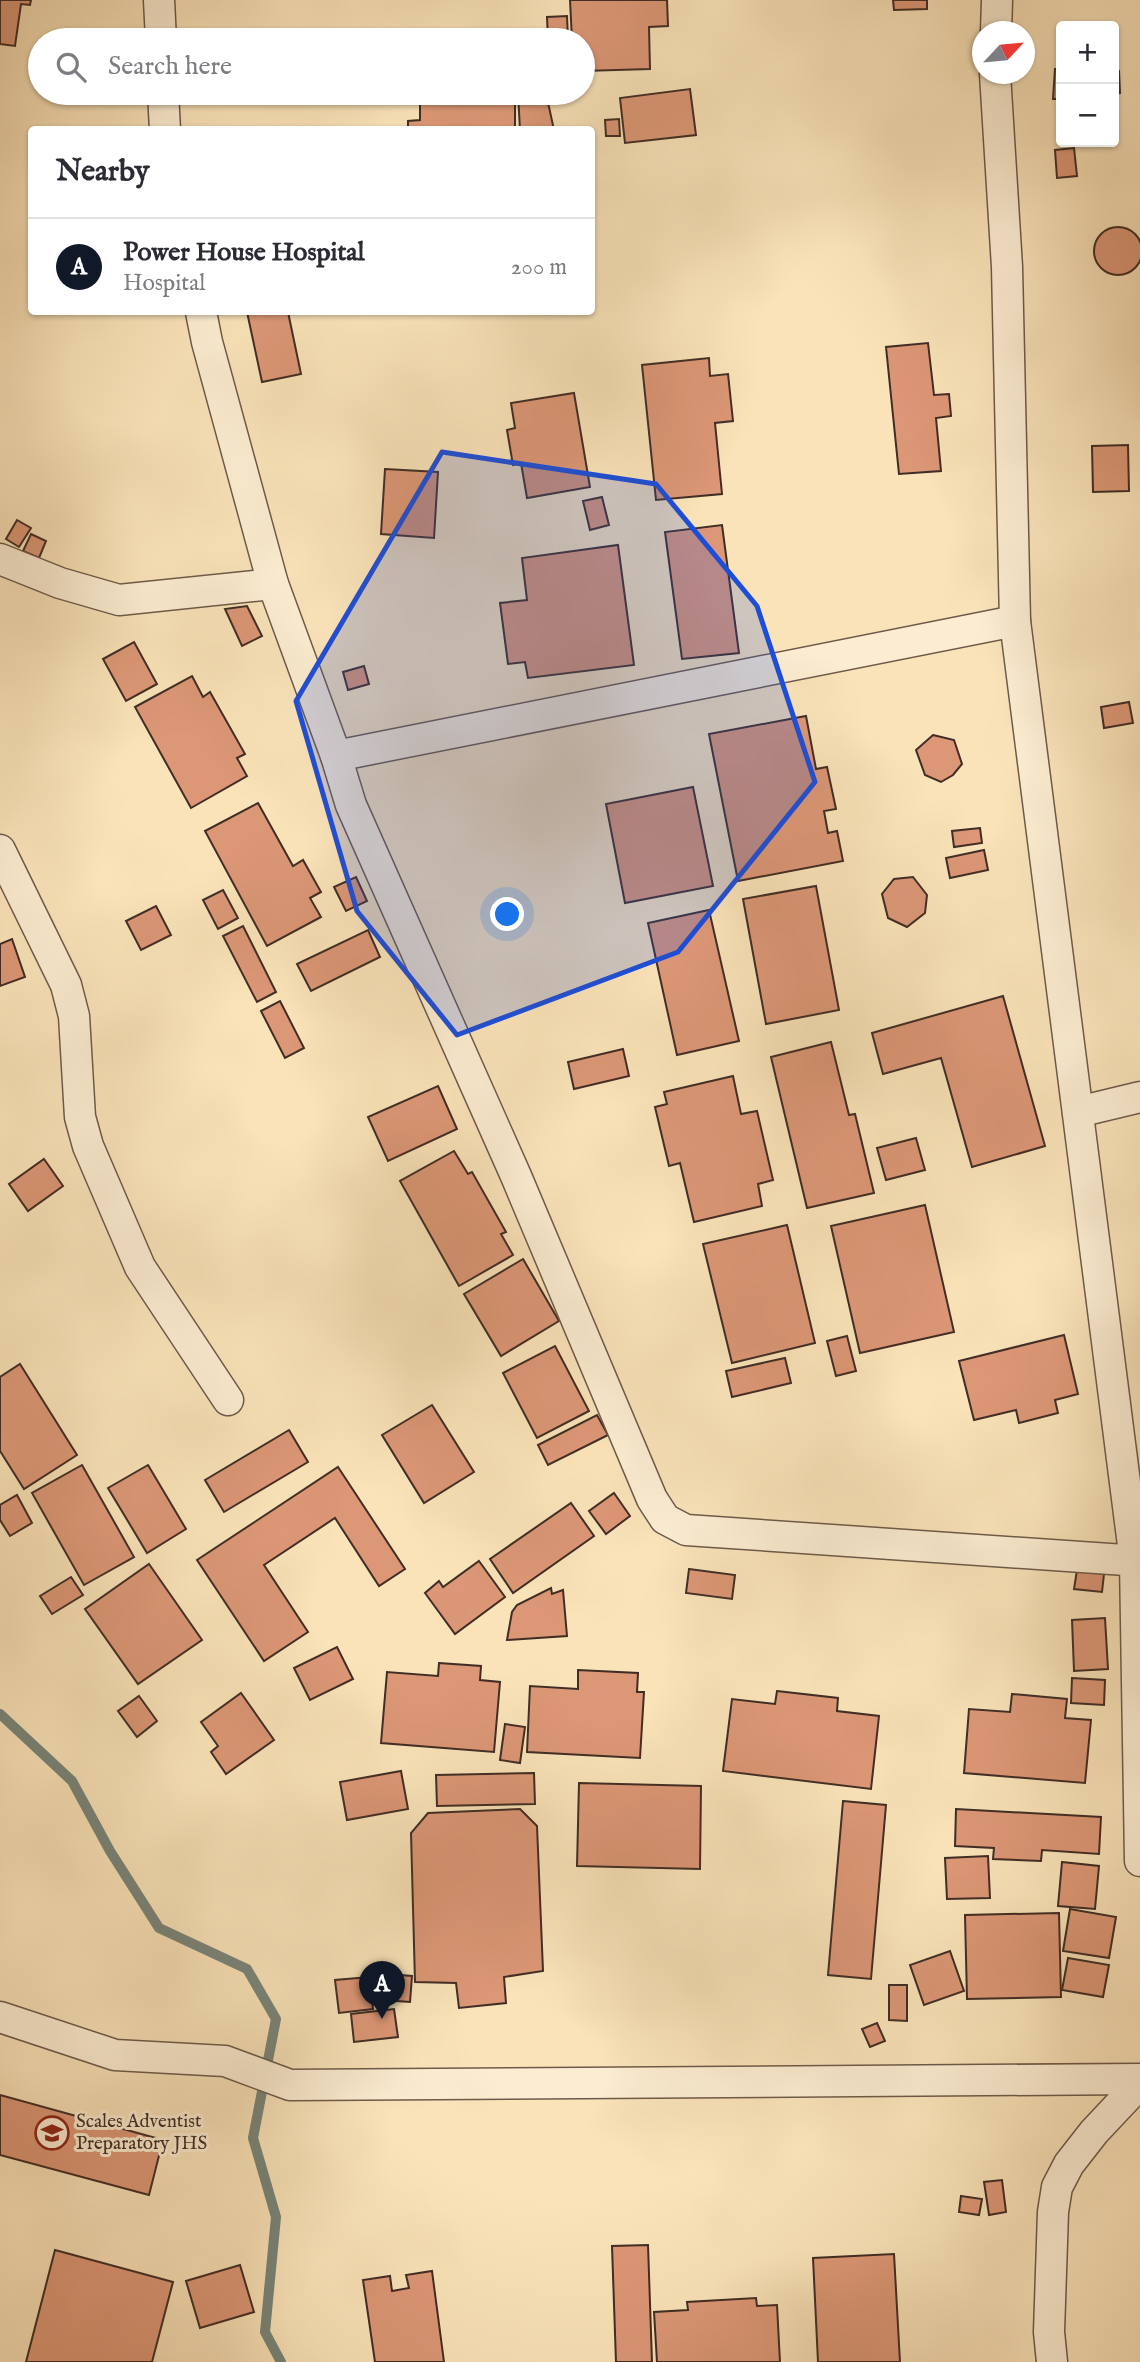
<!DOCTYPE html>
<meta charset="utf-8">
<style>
body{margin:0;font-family:"IM FELL English",serif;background:#f7f7f7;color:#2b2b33}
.controls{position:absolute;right:21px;top:21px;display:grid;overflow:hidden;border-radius:7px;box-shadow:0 2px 5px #0004}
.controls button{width:63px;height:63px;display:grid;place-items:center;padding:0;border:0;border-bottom:2px solid #e1e1e2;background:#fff;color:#2b2b33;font:35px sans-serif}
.compass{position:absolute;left:972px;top:21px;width:63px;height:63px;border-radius:50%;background:#fff;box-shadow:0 2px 5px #0004;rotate:64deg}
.you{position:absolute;left:508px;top:915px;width:24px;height:24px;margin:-18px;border:5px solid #fff;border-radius:50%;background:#1a73e8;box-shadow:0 0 0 10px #1a73e833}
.badge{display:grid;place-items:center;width:46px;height:46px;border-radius:50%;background:#111827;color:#fff;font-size:23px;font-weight:700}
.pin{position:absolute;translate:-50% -58px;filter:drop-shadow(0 2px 4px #0008)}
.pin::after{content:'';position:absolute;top:37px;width:24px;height:21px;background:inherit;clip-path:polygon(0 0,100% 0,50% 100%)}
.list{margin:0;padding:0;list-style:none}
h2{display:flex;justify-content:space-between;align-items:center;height:91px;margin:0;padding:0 28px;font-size:30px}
h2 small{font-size:23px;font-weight:400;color:#7c7c81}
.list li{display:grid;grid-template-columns:46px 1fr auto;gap:21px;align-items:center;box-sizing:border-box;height:98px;padding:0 28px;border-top:2px solid #e1e1e2}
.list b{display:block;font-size:26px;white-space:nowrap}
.list p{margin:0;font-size:23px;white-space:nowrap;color:#7c7c81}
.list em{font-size:23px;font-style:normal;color:#7c7c81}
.icon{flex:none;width:38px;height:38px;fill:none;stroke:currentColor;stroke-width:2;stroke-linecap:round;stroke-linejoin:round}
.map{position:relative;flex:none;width:1140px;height:2362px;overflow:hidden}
.search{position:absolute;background:#fff;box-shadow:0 2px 5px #0004;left:28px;top:28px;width:567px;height:77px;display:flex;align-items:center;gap:18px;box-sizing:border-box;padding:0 24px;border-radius:38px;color:#7c7c81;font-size:26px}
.panel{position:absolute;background:#fff;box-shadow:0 2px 5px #0004;left:28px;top:126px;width:567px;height:189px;border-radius:7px}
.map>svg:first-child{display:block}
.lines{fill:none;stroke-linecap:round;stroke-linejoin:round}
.stream{stroke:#788479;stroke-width:10}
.building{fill:#dc9776;stroke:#402d25;stroke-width:2}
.street-casing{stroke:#6e5a4a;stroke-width:33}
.street{stroke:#fcedd2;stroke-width:30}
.marked{fill:#1d4ed8;fill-opacity:0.2;stroke:#1d4ed8;stroke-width:5;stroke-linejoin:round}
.labels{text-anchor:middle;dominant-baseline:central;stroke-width:6;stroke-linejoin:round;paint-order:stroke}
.poi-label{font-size:19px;fill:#402d25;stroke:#fcedd2;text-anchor:start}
</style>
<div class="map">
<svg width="1140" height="2362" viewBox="0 0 1140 2362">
<rect width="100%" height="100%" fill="#fae3b9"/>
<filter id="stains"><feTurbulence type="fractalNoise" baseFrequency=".00286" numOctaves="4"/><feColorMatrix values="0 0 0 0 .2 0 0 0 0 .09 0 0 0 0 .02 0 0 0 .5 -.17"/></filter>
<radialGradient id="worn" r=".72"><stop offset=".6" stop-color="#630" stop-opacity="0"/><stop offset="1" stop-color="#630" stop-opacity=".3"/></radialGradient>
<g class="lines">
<polyline class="stream" points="0,1714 72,1781 110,1851 159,1928 247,1969 276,2019 253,2138 276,2217 265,2332 281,2362"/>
</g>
<g class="building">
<polygon points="0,0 31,0 30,5 21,4 15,46 0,44"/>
<polygon points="570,0 667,0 668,26 649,27 650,69 583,71 583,40 572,40"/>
<polygon points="893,0 927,0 927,9 894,10"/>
<polygon points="567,16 568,40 548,40 547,17"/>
<polygon points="1114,67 1119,71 1120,93 1114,95"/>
<polygon points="1055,69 1061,69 1061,99 1053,99"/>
<polygon points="690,89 696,135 625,143 620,98"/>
<polygon points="515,93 515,130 408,130 408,121 420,120 420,94"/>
<polygon points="518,93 546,93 554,130 520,130"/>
<polygon points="619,119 620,136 606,136 605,120"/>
<polygon points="1074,148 1077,176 1057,178 1055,150"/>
<circle cx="1118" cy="251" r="24"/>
<polygon points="247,312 288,312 301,374 262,382"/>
<polygon points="928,343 934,395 949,394 951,416 936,418 941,471 899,474 886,347"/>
<polygon points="709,358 710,376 728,374 733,421 715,423 722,494 656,500 642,365"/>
<polygon points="574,393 590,487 527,498 521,463 513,465 507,430 515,428 511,403"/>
<polygon points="1128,445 1129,491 1093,492 1092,446"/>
<polygon points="385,469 438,472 434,538 381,534"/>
<polygon points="602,497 609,525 590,530 583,501"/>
<polygon points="17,520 31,528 19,547 6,539"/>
<polygon points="722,525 739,653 682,659 665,532"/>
<polygon points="31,534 46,541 39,558 23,551"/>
<polygon points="618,545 634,665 528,678 525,662 508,664 500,603 527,600 522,558"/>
<polygon points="247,606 262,636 242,646 225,609"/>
<polygon points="134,642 157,684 126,701 103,659"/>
<polygon points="364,666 369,684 348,690 343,672"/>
<polygon points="192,676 203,697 210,692 245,754 237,758 247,776 191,808 135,707"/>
<polygon points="1129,702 1133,723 1104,728 1101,707"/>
<polygon points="806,716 816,769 827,767 836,809 824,811 828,833 837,831 843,861 738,881 709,734"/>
<polygon points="933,735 954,740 962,764 953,775 941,782 925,775 916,750"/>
<polygon points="693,787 713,886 625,903 606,804"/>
<polygon points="258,803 293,866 303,860 321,892 310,898 321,917 267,946 205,831"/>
<polygon points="980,828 982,843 954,847 952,831"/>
<polygon points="984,850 988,870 950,878 946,858"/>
<polygon points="356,877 367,901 346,911 334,887"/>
<polygon points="913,877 927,895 925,913 907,927 888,918 882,894 894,879"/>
<polygon points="816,886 839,1010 766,1024 743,899"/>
<polygon points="223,890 238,918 218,929 203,900"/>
<polygon points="156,906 171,935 141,950 126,921"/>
<polygon points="709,910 739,1041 677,1055 648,923"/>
<polygon points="243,926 276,992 257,1002 223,936"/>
<polygon points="368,930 380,957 311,991 297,964"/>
<polygon points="12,939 25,977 0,986 0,944"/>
<polygon points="1003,996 1045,1146 972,1167 941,1058 883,1074 872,1033"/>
<polygon points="280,1001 304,1048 285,1058 261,1011"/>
<polygon points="831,1042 849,1115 855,1114 874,1193 807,1208 771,1057"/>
<polygon points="623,1049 629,1076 574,1089 568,1062"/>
<polygon points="733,1076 741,1114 757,1111 773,1180 758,1184 762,1206 694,1222 680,1163 669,1166 655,1107 667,1104 664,1092"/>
<polygon points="438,1086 457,1129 388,1161 368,1117"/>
<polygon points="916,1138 925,1170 886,1180 877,1148"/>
<polygon points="454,1151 468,1174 472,1172 506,1232 501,1234 513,1255 459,1286 400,1181"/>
<polygon points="44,1159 63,1186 28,1211 9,1184"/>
<polygon points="925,1205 954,1332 860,1353 831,1226"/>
<polygon points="787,1225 815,1343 732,1363 703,1244"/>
<polygon points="523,1259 559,1321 501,1356 464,1294"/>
<polygon points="1064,1335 1078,1394 1055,1400 1058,1413 1019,1423 1016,1410 974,1420 959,1361"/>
<polygon points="847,1336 856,1371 836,1376 827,1341"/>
<polygon points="555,1346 589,1411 537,1438 503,1373"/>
<polygon points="785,1358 791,1383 732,1397 726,1371"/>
<polygon points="20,1364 77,1455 24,1489 0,1451 0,1377"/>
<polygon points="432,1405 474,1472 424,1503 382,1435"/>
<polygon points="597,1415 608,1435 548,1465 538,1445"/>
<polygon points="289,1430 308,1462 224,1512 205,1480"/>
<polygon points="82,1465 134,1557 84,1585 32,1493"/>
<polygon points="148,1465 186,1529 147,1553 108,1488"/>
<polygon points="338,1467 405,1569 379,1586 335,1518 264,1565 308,1632 264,1661 197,1560"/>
<polygon points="614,1493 630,1516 606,1534 589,1511"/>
<polygon points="17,1495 32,1523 10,1536 0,1520 0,1505"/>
<polygon points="571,1503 594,1536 513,1593 490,1559"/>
<polygon points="479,1561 505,1597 455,1634 425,1593 439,1581 443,1587"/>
<polygon points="149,1564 202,1640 138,1684 85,1609"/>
<polygon points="689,1569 735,1575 732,1599 686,1593"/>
<polygon points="1077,1570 1104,1574 1102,1592 1074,1589"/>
<polygon points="71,1577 83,1595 52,1614 40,1596"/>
<polygon points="551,1588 552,1594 563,1590 567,1636 507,1640 512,1612 517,1605"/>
<polygon points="1105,1618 1108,1669 1074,1671 1072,1620"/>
<polygon points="337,1647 353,1679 310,1700 294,1668"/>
<polygon points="439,1663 481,1666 480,1680 500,1682 494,1752 381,1743 387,1672 438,1676"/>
<polygon points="578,1670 638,1673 637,1692 644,1692 640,1758 527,1752 530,1686 578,1689"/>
<polygon points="1072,1678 1105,1680 1104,1705 1071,1703"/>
<polygon points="777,1691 838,1698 837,1711 879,1716 871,1789 723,1771 732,1699 775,1704"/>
<polygon points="241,1693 274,1740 226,1774 211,1752 218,1746 201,1722"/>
<polygon points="1012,1694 1067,1699 1065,1718 1091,1720 1085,1783 964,1773 969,1709 1010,1712"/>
<polygon points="139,1696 157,1721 137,1737 118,1711"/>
<polygon points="505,1724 525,1727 520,1763 500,1760"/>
<polygon points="401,1771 408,1809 347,1820 340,1782"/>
<polygon points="534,1773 535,1804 437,1806 436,1775"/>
<polygon points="579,1783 701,1786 700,1869 577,1866"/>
<polygon points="843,1801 886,1805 871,1979 828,1975"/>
<polygon points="520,1809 537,1826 543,1971 504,1977 506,2003 459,2008 456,1983 415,1982 411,1833 428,1813"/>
<polygon points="956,1809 1101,1817 1099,1854 1042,1850 1041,1861 993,1859 994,1848 955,1846"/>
<polygon points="988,1856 990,1898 947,1899 945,1858"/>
<polygon points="1062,1862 1099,1866 1095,1909 1058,1906"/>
<polygon points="1070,1909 1116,1917 1109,1958 1063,1951"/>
<polygon points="1059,1913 1061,1997 967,1999 965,1915"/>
<polygon points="950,1951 964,1991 924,2005 910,1965"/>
<polygon points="1068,1958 1109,1965 1103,1997 1062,1990"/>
<polygon points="400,1975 412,1976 410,2002 397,2001"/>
<polygon points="369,1977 373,2009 339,2013 335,1980"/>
<polygon points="889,1985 907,1985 907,2021 889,2020"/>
<polygon points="394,2009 398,2037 354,2042 351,2014"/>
<polygon points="877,2023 885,2041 870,2047 862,2029"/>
<polygon points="0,2095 163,2140 149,2195 0,2155"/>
<polygon points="1002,2180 1006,2212 989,2215 984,2182"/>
<polygon points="961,2196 982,2199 979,2215 959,2212"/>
<polygon points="648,2245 652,2362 616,2362 612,2246"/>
<polygon points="55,2250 173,2282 152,2362 26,2362"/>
<polygon points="894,2254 900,2362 818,2362 813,2258"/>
<polygon points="240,2265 254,2312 200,2328 186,2281"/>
<polygon points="432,2271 444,2362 375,2362 363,2280 390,2276 392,2291 409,2288 406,2275"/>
<polygon points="756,2298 757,2306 777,2305 780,2362 657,2362 654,2312 688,2310 687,2302"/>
</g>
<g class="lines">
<defs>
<g id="street">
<polyline points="159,0 161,40"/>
<polyline points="996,32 997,0"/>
<polyline points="995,74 1007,267 1015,621 1135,1561 1140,1861"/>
<polyline points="163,93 165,130"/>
<polyline points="201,312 207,342 273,584 336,756 351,805 516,1176 652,1499 665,1519 686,1530 1140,1561"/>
<polyline points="0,559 60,583 119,600 273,584"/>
<polyline points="336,756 1015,621"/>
<polyline points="0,850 66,985 74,1016 80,1117 88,1146 140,1267 228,1400"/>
<polyline points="1078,1112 1140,1097"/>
<polyline points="0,2017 115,2055 225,2061 290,2085 1140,2079"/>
<polyline points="1052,2362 1049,2332 1053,2212 1057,2187 1069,2164 1094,2132 1140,2083"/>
</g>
</defs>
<use href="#street" class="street-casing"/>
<use href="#street" class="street"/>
</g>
<path class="marked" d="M442 452 656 484 757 606 815 782 678 952 457 1035 357 911 296 701Z"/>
<defs>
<symbol id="school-ring" viewBox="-11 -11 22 22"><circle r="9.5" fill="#fcedd2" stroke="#8f2418" stroke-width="1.5"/><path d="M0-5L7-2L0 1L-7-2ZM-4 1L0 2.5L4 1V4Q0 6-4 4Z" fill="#8f2418"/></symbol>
</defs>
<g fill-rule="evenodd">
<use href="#school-ring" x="33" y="2114" width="38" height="38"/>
</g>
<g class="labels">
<g class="poi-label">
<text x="76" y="2122">Scales Adventist<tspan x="76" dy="22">Preparatory JHS</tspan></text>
</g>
</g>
<rect width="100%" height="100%" filter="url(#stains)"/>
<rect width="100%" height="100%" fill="url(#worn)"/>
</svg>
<div class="controls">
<button>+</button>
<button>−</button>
</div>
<svg class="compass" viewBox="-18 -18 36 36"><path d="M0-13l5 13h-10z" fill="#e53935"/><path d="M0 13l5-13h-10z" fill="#7c7c81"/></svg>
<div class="you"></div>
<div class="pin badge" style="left:382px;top:2019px">A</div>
<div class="search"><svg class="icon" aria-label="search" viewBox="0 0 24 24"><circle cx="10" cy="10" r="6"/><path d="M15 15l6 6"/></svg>Search here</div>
<section class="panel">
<h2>Nearby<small></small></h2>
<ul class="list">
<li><span class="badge">A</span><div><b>Power House Hospital</b><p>Hospital</p></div><em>200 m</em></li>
</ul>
</section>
</div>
